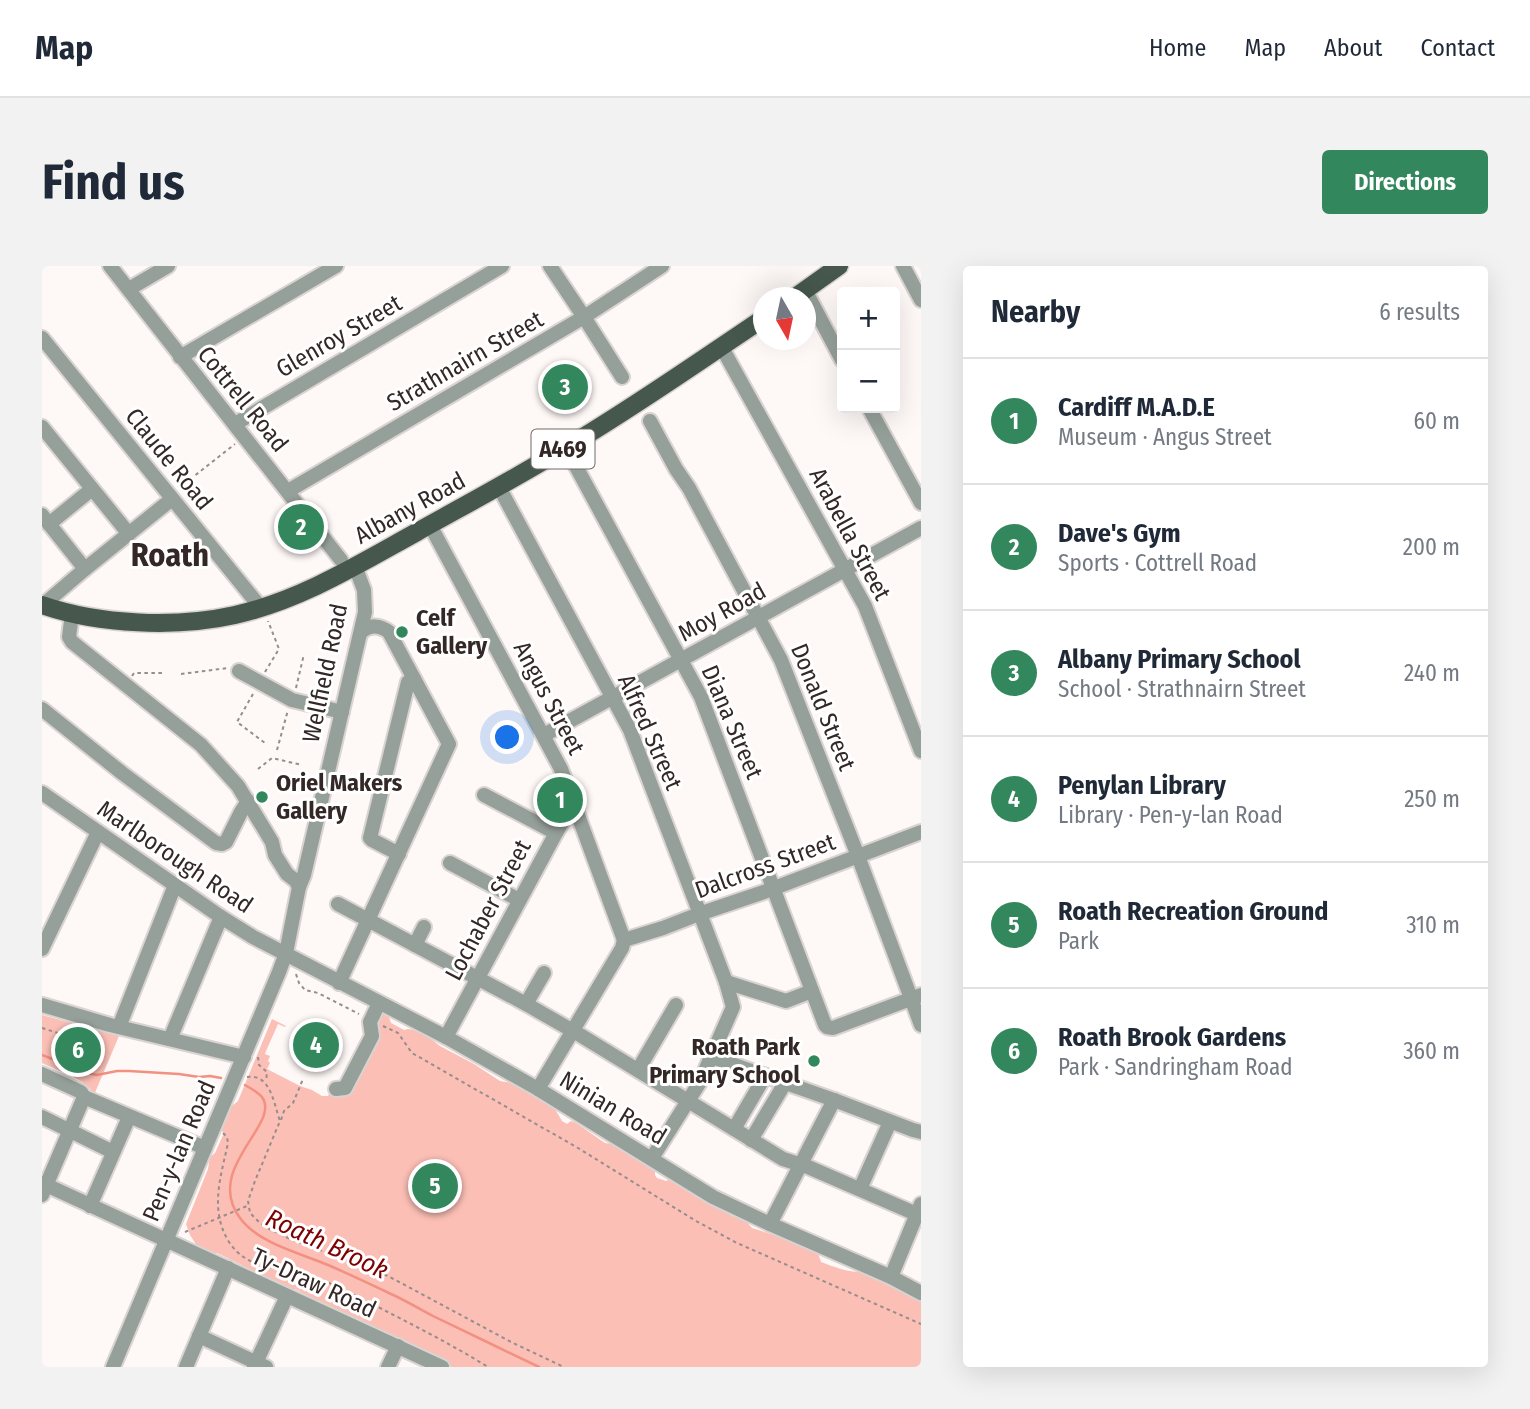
<!DOCTYPE html>
<meta charset="utf-8">
<style>
body{margin:0;font-family:"Fira Sans Condensed",sans-serif;background:#f2f2f3;color:#1f2937}
.controls{position:absolute;right:21px;top:21px;display:grid;overflow:hidden;border-radius:7px;box-shadow:0 7px 28px #0002}
.controls button{width:63px;height:63px;display:grid;place-items:center;padding:0;border:0;border-bottom:2px solid #e0e1e3;background:#fff;color:#1f2937;font:35px sans-serif}
.compass{position:absolute;left:711px;top:21px;width:63px;height:63px;border-radius:50%;background:#fff;box-shadow:0 7px 28px #0002;rotate:171deg}
.you{position:absolute;left:466px;top:472px;width:24px;height:24px;margin:-18px;border:5px solid #fff;border-radius:50%;background:#1a73e8;box-shadow:0 0 0 10px #1a73e833}
.badge{display:grid;place-items:center;width:46px;height:46px;border-radius:50%;background:#32885c;color:#fff;font-size:23px;font-weight:700}
.pin{position:absolute;translate:-50% -50%;border:4px solid #fff;box-shadow:0 2px 7px #0006}
.list{margin:0;padding:0;list-style:none}
h2{display:flex;justify-content:space-between;align-items:center;height:91px;margin:0;padding:0 28px;font-size:30px}
h2 small{font-size:23px;font-weight:400;color:#747a83}
.list li{display:grid;grid-template-columns:46px 1fr auto;gap:21px;align-items:center;box-sizing:border-box;height:126px;padding:0 28px;border-top:2px solid #e0e1e3}
.list b{display:block;font-size:26px;white-space:nowrap}
.list p{margin:0;font-size:23px;white-space:nowrap;color:#747a83}
.list em{font-size:23px;font-style:normal;color:#747a83}
.map{position:relative;flex:none;width:879px;height:1101px;overflow:hidden;border-radius:7px}
header{display:flex;align-items:center;gap:42px;box-sizing:border-box;height:98px;padding:0 35px;background:#fff;border-bottom:2px solid #e0e1e3}
header strong{font-size:33px}
nav{display:flex;gap:38px;margin-inline-start:auto;font-size:24px}
.intro{display:flex;align-items:center;justify-content:space-between;box-sizing:border-box;height:168px;padding:0 42px}
h1{margin:0;font-size:49px}
.button{padding:18px 32px;border-radius:7px;background:#32885c;color:#fff;font-size:24px;font-weight:700}
main{display:flex;gap:42px;padding:0 42px}
aside{flex:1;background:#fff;border-radius:7px;box-shadow:0 7px 28px #0002}
.map>svg:first-child{display:block}
.green{fill:#fbbfb5}
.lines{fill:none;stroke-linecap:round;stroke-linejoin:round}
.stream{stroke:#f29081;stroke-width:2.5}
.minor-casing{stroke:#d9d3d1;stroke-width:18}
.major-casing{stroke:#d9d3d1;stroke-width:21}
.path{stroke:#968d8c;stroke-width:2;stroke-dasharray:3.5 3.5;stroke-linecap:butt}
.minor{stroke:#96a09a;stroke-width:14}
.major{stroke:#46584d;stroke-width:18}
.poi-dot{fill:#32885c;stroke:#fff;stroke-width:2.5}
.labels{text-anchor:middle;dominant-baseline:central;stroke-width:6;stroke-linejoin:round;paint-order:stroke}
.shield{fill:#fff;stroke:#706867;stroke-width:2}
.shield-label{font-size:23px;font-weight:bold;fill:#332826}
.street-label{font-size:24px;fill:#332826;stroke:#fff}
.poi-label{font-size:24px;font-weight:bold;fill:#332826;stroke:#fff;text-anchor:start}
.water-label{font-size:26px;font-style:italic;fill:#7d0101;stroke:#fff}
.district-label{font-size:32px;font-weight:bold;fill:#332826;stroke:#fff}
</style>
<header>
<strong>Map</strong>
<nav><a>Home</a><a>Map</a><a>About</a><a>Contact</a></nav>
</header>
<div class="intro"><h1>Find us</h1><a class="button">Directions</a></div>
<main>
<div class="map">
<svg width="879" height="1101" viewBox="0 0 879 1101">
<rect width="100%" height="100%" fill="#fef8f7"/>
<g class="green">
<path d="M338 746 346 748 349 757 362 764 366 763 372 764 384 769 398 780 432 798 458 815 480 819 510 838 520 855 525 858 529 855 534 857 563 877 577 879 613 903V909L615 912 624 915 628 913 634 914C647 922 660 929 673 938 683 945 689 952 702 953L710 962 754 976 776 987 779 996C792 1001 805 1006 819 1006 839 1017 860 1024 879 1035V1101H410L259 1029V1026L253 1023 251 1025 246 1023 199 1002 200 999 175 987 164 988 157 983 148 969 144 958 166 903 168 891 173 887 182 867 175 860 179 849 196 835 230 753 244 760 243 761 236 758 224 785 223 788 228 790 226 795 228 797 225 803 258 820 270 824 280 830H286L288 826 295 827 332 767Z"/>
<path d="M0 749 77 770 52 829C45 813 16 805 0 797Z"/>
</g>
<g class="lines">
<g class="stream">
<polyline points="0,789 45,807 55,809 75,805 87,805 137,808 157,811 168,810 179,812"/>
<path d="M203 819C208 822 216 826 220 831 240 858 161 902 198 952 217 978 258 987 286 999 307 1008 328 1018 349 1028 363 1034 377 1043 391 1050 426 1067 462 1084 497 1101"/>
</g>
<defs>
<g id="minor">
<polyline points="68,0 299,294"/>
<polyline points="508,0 542,51 580,111"/>
<polyline points="861,0 879,34"/>
<polyline points="87,23 126,0"/>
<polyline points="763,24 800,94"/>
<polyline points="0,72 219,342"/>
<polyline points="679,80 823,340 879,485"/>
<polyline points="138,91 294,0"/>
<polyline points="827,142 879,237"/>
<polyline points="608,155 634,203 647,222 739,394 816,590 879,759"/>
<polyline points="193,158 460,0"/>
<polyline points="0,161 87,268"/>
<polyline points="524,182 659,431 783,759 785,761 791,762 879,729"/>
<polyline points="457,221 588,464 684,716 691,741 658,816 610,892"/>
<polyline points="246,225 542,51 620,0"/>
<polyline points="0,249 43,303"/>
<polyline points="7,258 50,223"/>
<polyline points="388,259 519,503 582,674"/>
<polyline points="0,340 43,303 130,233"/>
<polyline points="30,348 27,371 30,376 159,479 196,520 230,576 233,589 245,608 254,615 257,621"/>
<polyline points="197,405 250,434 300,446"/>
<polyline points="0,443 80,507 174,577 180,578 184,576 199,546 206,535"/>
<polyline points="502,469 879,262"/>
<polyline points="0,527 179,651 211,671 404,771 496,823 671,931 728,958 849,1011 879,1027"/>
<polyline points="442,529 514,567"/>
<polyline points="357,588 330,574 328,572 366,416 372,413"/>
<polyline points="408,597 477,634"/>
<polyline points="296,638 484,738 538,769 741,893 766,901 879,950"/>
<polyline points="582,674 621,662 657,648 722,626 879,566"/>
<polyline points="373,679 382,661"/>
<polyline points="0,683 56,566"/>
<polyline points="684,716 744,735 770,725"/>
<path d="M297 717 407 478 347 366C338 359 328 358 319 366"/>
<polyline points="484,738 502,707"/>
<polyline points="0,739 68,759 202,791"/>
<polyline points="77,761 133,619"/>
<polyline points="404,771 514,567 524,550 535,544"/>
<polyline points="128,773 179,651"/>
<polyline points="670,791 792,834 871,864 879,866"/>
<polyline points="596,804 634,739"/>
<polyline points="0,808 39,826 42,831 163,882"/>
<polyline points="294,823 303,822 330,770 328,756 337,737"/>
<polyline points="496,823 580,682 582,674"/>
<polyline points="0,851 71,886"/>
<polyline points="692,863 723,810"/>
<polyline points="709,874 743,817"/>
<polyline points="0,917 400,1101"/>
<polyline points="818,923 848,856"/>
<polyline points="0,929 42,831"/>
<polyline points="48,940 87,851"/>
<polyline points="728,958 792,834"/>
<polyline points="849,1011 879,938"/>
<polyline points="157,1070 224,1101"/>
<polyline points="71,1101 237,706 244,687 257,621 262,609 323,346 322,324 313,300"/>
<polyline points="144,1101 186,1002"/>
<polyline points="212,1101 245,1030"/>
<polyline points="346,1101 356,1080"/>
</g>
<g id="major">
<polyline points="752,32 797,0"/>
<path d="M0 339C57 359 135 362 193 349 259 334 317 298 375 266 425 238 474 212 523 182 591 142 656 96 722 52"/>
</g>
</defs>
<use href="#minor" class="minor-casing"/>
<use href="#major" class="major-casing"/>
<g class="path">
<polyline points="137,222 193,178"/>
<polyline points="223,406 237,383 226,355"/>
<polyline points="139,408 186,402"/>
<polyline points="90,410 92,407 122,407"/>
<polyline points="254,422 262,388"/>
<polyline points="211,428 195,456 223,477"/>
<polyline points="235,484 246,444"/>
<polyline points="216,503 230,492 260,499"/>
<polyline points="254,708 257,717 263,724 276,727 317,748"/>
<polyline points="341,760 356,767 370,787 536,882 654,955 695,977 879,1058"/>
<polyline points="0,762 38,774 60,770"/>
<polyline points="216,791 217,799 225,806 224,815"/>
<path d="M205 811C229 807 232 839 238 855L213 915 206 935 208 947 218 957 229 964 246 972 346 1010 471 1077 522 1101"/>
<polyline points="239,854 242,845 251,837 261,813"/>
<path d="M181 867 185 871 186 877C179 910 167 944 187 976 204 1002 231 1001 258 1007 284 1013 318 1032 342 1044 377 1062 412 1080 446 1101"/>
<polyline points="143,966 205,940"/>
</g>
<use href="#minor" class="minor"/>
<use href="#major" class="major"/>
</g>
<g class="poi-dot">
<circle cx="360" cy="366" r="7"/>
<circle cx="220" cy="531" r="7"/>
<circle cx="772" cy="795" r="7"/>
</g>
<g class="labels">
<rect class="shield" x="489.5" y="163.5" width="63" height="39" rx="5"/>
<g class="shield-label">
<text x="521" y="183">A469</text>
</g>
<g class="street-label">
<text transform="translate(297 70) rotate(-30)">Glenroy Street</text>
<text transform="translate(423 95) rotate(-30)">Strathnairn Street</text>
<text transform="translate(201 133) rotate(51)">Cottrell Road</text>
<text transform="translate(127 193) rotate(51)">Claude Road</text>
<text transform="translate(368 242) rotate(-29)">Albany Road</text>
<text transform="translate(808 268) rotate(62)">Arabella Street</text>
<text transform="translate(680 346) rotate(-29)">Moy Road</text>
<text transform="translate(283 407) rotate(-78)">Wellfield Road</text>
<text transform="translate(507 432) rotate(62)">Angus Street</text>
<text transform="translate(781 441) rotate(68)">Donald Street</text>
<text transform="translate(690 456) rotate(67)">Diana Street</text>
<text transform="translate(608 466) rotate(66)">Alfred Street</text>
<text transform="translate(133 591) rotate(34)">Marlborough Road</text>
<text transform="translate(723 600) rotate(-20)">Dalcross Street</text>
<text transform="translate(446 644) rotate(-62)">Lochaber Street</text>
<text transform="translate(571 842) rotate(31)">Ninian Road</text>
<text transform="translate(137 885) rotate(-67)">Pen-y-lan Road</text>
<text transform="translate(272 1017) rotate(25)">Ty-Draw Road</text>
</g>
<g class="poi-label">
<text x="374" y="352">Celf<tspan x="374" dy="28">Gallery</tspan></text>
<text x="234" y="517">Oriel Makers<tspan x="234" dy="28">Gallery</tspan></text>
<text x="758" y="781" text-anchor="end">Roath Park<tspan x="758" dy="28">Primary School</tspan></text>
</g>
<g class="water-label">
<text transform="translate(285 978) rotate(25)">Roath Brook</text>
</g>
<g class="district-label">
<text x="128" y="289">Roath</text>
</g>
</g>
</svg>
<div class="controls">
<button>+</button>
<button>−</button>
</div>
<svg class="compass" viewBox="-18 -18 36 36"><path d="M0-13l5 13h-10z" fill="#e53935"/><path d="M0 13l5-13h-10z" fill="#747a83"/></svg>
<div class="you"></div>
<div class="pin badge" style="left:518px;top:534px">1</div>
<div class="pin badge" style="left:259px;top:261px">2</div>
<div class="pin badge" style="left:523px;top:121px">3</div>
<div class="pin badge" style="left:274px;top:779px">4</div>
<div class="pin badge" style="left:393px;top:920px">5</div>
<div class="pin badge" style="left:36px;top:784px">6</div>
</div>
<aside>
<h2>Nearby<small>6 results</small></h2>
<ul class="list">
<li><span class="badge">1</span><div><b>Cardiff M.A.D.E</b><p>Museum · Angus Street</p></div><em>60 m</em></li>
<li><span class="badge">2</span><div><b>Dave's Gym</b><p>Sports · Cottrell Road</p></div><em>200 m</em></li>
<li><span class="badge">3</span><div><b>Albany Primary School</b><p>School · Strathnairn Street</p></div><em>240 m</em></li>
<li><span class="badge">4</span><div><b>Penylan Library</b><p>Library · Pen-y-lan Road</p></div><em>250 m</em></li>
<li><span class="badge">5</span><div><b>Roath Recreation Ground</b><p>Park</p></div><em>310 m</em></li>
<li><span class="badge">6</span><div><b>Roath Brook Gardens</b><p>Park · Sandringham Road</p></div><em>360 m</em></li>
</ul>
</aside>
</main>
